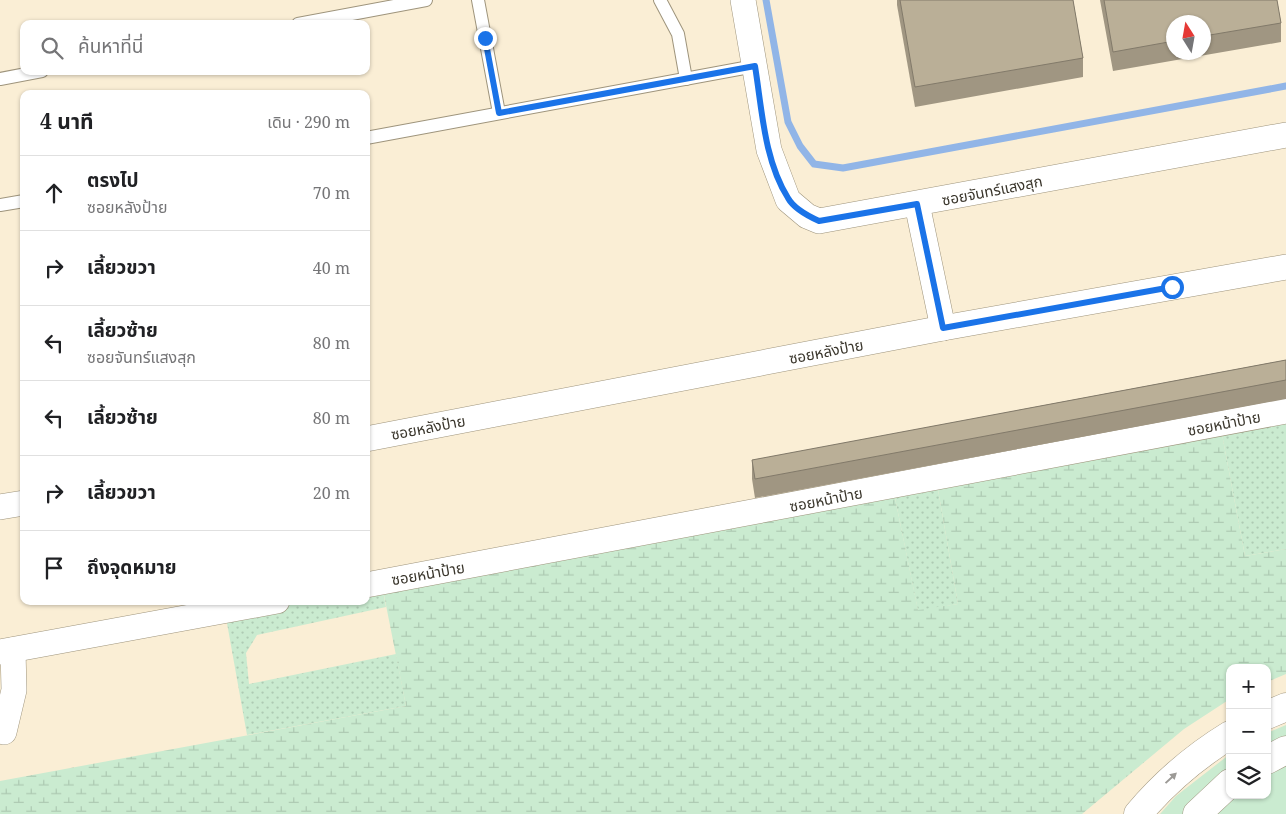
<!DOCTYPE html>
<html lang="th">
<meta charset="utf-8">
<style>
body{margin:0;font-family:"Noto Serif","Noto Sans Thai",serif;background:#f2f2f2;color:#202124}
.controls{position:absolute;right:15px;bottom:15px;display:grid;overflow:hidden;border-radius:10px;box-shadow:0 1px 4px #0004}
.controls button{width:45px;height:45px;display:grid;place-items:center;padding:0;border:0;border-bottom:1px solid #e0e0e0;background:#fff;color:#202124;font:25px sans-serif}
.compass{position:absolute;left:1166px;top:15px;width:45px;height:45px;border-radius:50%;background:#fff;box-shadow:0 1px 4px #0004;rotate:349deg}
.stop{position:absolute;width:15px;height:15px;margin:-11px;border:4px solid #1a73e8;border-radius:50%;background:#fff}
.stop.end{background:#1a73e8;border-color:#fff;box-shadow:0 1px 5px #0008}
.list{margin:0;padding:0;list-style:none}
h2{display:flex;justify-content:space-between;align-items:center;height:65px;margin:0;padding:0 20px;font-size:21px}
h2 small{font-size:16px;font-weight:400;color:#757577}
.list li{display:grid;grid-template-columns:32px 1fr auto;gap:15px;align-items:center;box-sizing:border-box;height:75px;padding:0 20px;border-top:1px solid #e0e0e0}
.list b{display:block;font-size:19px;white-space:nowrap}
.list p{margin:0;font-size:16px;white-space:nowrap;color:#757577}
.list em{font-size:16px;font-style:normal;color:#757577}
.icon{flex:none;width:28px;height:28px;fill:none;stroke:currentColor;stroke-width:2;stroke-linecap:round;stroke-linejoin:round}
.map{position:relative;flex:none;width:1286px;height:814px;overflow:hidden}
.search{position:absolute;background:#fff;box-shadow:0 1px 4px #0004;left:20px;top:20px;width:350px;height:55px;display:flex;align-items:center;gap:12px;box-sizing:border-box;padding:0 18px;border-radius:10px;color:#757577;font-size:19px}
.panel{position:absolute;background:#fff;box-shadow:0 1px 4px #0004;left:20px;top:90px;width:350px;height:515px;border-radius:10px}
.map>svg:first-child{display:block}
.grass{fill:url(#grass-dots)}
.wetland{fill:url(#wetland-marsh)}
.garden{fill:#caebd0}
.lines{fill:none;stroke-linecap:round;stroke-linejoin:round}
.stream{stroke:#91b5e7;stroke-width:7}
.lane-casing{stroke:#9e947c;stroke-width:14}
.street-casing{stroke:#9e947c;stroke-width:26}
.secondary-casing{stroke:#9e947c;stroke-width:29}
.highway-casing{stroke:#9e947c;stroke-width:29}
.lane{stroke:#fff;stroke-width:12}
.street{stroke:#fff;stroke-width:25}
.secondary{stroke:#fff;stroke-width:28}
.highway{stroke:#fff;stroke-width:28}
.wall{fill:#a09682;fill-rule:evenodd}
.building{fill:#baaf97;stroke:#827a6a}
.oneway{fill:#9c9a96}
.route{stroke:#1a73e8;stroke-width:6}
.labels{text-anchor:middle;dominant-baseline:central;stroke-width:4;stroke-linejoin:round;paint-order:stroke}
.street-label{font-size:15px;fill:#3a362c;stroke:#fff}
</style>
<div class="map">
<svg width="1286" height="814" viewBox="0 0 1286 814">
<defs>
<pattern id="grass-dots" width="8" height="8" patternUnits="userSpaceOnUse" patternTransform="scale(1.25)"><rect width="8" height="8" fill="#caebd0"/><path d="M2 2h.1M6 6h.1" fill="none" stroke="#aecab3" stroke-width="1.8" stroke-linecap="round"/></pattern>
<pattern id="wetland-marsh" width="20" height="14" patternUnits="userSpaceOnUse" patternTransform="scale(1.25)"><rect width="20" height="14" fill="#caebd0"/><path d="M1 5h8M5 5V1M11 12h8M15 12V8" fill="none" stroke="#aecab3"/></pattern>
</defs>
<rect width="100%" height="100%" fill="#faeed5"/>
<g class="grass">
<polygon points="1286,417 1286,549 1245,556 1221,429"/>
<polygon points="937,484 958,604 918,611 894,493"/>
<polygon points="382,585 386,607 257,635 246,653 249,684 396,654 406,706 247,735 225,612 287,601 366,601 366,587"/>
</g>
<polygon class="wetland" points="1221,429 1245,556 1286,549 1286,674 1267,682 1267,668 1230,668 1230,699 1184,729 1082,814 0,814 0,781 406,706 382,585 894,493 918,610 958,604 937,484"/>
<polygon class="garden" points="1286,725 1286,814 1160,814 1176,796 1230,754 1230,795 1267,795 1267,733"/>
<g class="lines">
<polyline class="stream" points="766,0 788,122 800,146 814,164 843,168 1286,86"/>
<defs>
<g id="lane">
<polyline points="478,0 499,113"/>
<polyline points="660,0 678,34 686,79"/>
<polyline points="298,24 426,0"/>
<polyline points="0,79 42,71"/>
<polyline points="366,138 755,66"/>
<polyline points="0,205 24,201"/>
</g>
<g id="street">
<polyline points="743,0 769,150 788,200 807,216 819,221 1286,135"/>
<polyline points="917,204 943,328"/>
<polyline points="366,439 943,328 1286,267"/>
<polyline points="0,507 24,503"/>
<polyline points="366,585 1286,411"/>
<polyline points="0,652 277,601"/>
<polyline points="4,732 14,690 13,650"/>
</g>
<g id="secondary">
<polyline points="1267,715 1286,707"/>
<path d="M1138 814C1165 782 1194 757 1230 735"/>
</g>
<g id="highway">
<polyline points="1267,760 1286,750"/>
<polyline points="1197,814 1230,783"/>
</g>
</defs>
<use href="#lane" class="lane-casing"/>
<use href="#street" class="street-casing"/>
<use href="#secondary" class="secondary-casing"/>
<use href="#highway" class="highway-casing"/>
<use href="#lane" class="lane"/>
<use href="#street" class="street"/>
<use href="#secondary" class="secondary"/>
<use href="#highway" class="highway"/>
</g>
<g class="wall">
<polygon points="897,0 1073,0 1083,58 1083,77 915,107 897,5"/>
<path d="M1100 0H1277L1281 23V42L1113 71ZM1174 22H1204V52H1174Z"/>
<polygon points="1286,360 1286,399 755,498 752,479 752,460"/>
</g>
<g class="building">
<polygon points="900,0 1073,0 1083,58 915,87"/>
<polygon points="1104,0 1277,0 1281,23 1204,36 1204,22 1174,22 1174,41 1113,52"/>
<polygon points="1286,360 1286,380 755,479 752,460"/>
</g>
<defs><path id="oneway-solid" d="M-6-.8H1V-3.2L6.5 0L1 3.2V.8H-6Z" transform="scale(1.25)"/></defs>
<use class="oneway" href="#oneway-solid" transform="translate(1171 778) rotate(-43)"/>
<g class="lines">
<path class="route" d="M485 38 499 113 755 66C762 109 764 160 788 198 794 209 808 216 819 221L917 204 943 328 1172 287"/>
</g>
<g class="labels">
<g class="street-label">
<text transform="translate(992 190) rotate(-11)">ซอยจันทร์แสงสุก</text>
<text transform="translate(826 351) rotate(-11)">ซอยหลังป้าย</text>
<text transform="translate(1224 423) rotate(-11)">ซอยหน้าป้าย</text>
<text transform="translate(428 427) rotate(-11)">ซอยหลังป้าย</text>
<text transform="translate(826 499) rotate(-11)">ซอยหน้าป้าย</text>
<text transform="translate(428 573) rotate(-10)">ซอยหน้าป้าย</text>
</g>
</g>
</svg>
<div class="controls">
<button>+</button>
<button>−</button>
<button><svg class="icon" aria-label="layers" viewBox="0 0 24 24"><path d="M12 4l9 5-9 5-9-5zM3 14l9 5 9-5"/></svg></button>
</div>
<svg class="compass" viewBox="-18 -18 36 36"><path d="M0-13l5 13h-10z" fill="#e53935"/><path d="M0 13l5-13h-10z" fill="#757577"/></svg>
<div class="stop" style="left:1172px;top:287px"></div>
<div class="stop end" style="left:485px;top:38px"></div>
<div class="search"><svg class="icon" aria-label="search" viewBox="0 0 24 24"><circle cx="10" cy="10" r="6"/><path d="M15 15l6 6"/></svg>ค้นหาที่นี่</div>
<section class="panel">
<h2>4 นาที<small>เดิน · 290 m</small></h2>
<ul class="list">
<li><svg class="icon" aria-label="ahead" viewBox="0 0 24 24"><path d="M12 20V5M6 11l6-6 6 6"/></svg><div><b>ตรงไป</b><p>ซอยหลังป้าย</p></div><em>70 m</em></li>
<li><svg class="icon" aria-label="right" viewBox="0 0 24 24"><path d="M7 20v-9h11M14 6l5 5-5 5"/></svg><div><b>เลี้ยวขวา</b></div><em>40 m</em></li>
<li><svg class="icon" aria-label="left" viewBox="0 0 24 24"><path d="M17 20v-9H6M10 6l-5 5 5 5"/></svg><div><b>เลี้ยวซ้าย</b><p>ซอยจันทร์แสงสุก</p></div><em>80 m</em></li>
<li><svg class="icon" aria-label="left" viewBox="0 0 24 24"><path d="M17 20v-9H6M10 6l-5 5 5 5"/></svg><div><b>เลี้ยวซ้าย</b></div><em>80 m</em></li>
<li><svg class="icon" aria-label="right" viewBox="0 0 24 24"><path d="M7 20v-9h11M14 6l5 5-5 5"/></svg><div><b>เลี้ยวขวา</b></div><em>20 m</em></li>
<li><svg class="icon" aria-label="arrive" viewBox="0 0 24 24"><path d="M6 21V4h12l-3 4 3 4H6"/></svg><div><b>ถึงจุดหมาย</b></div></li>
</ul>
</section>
</div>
